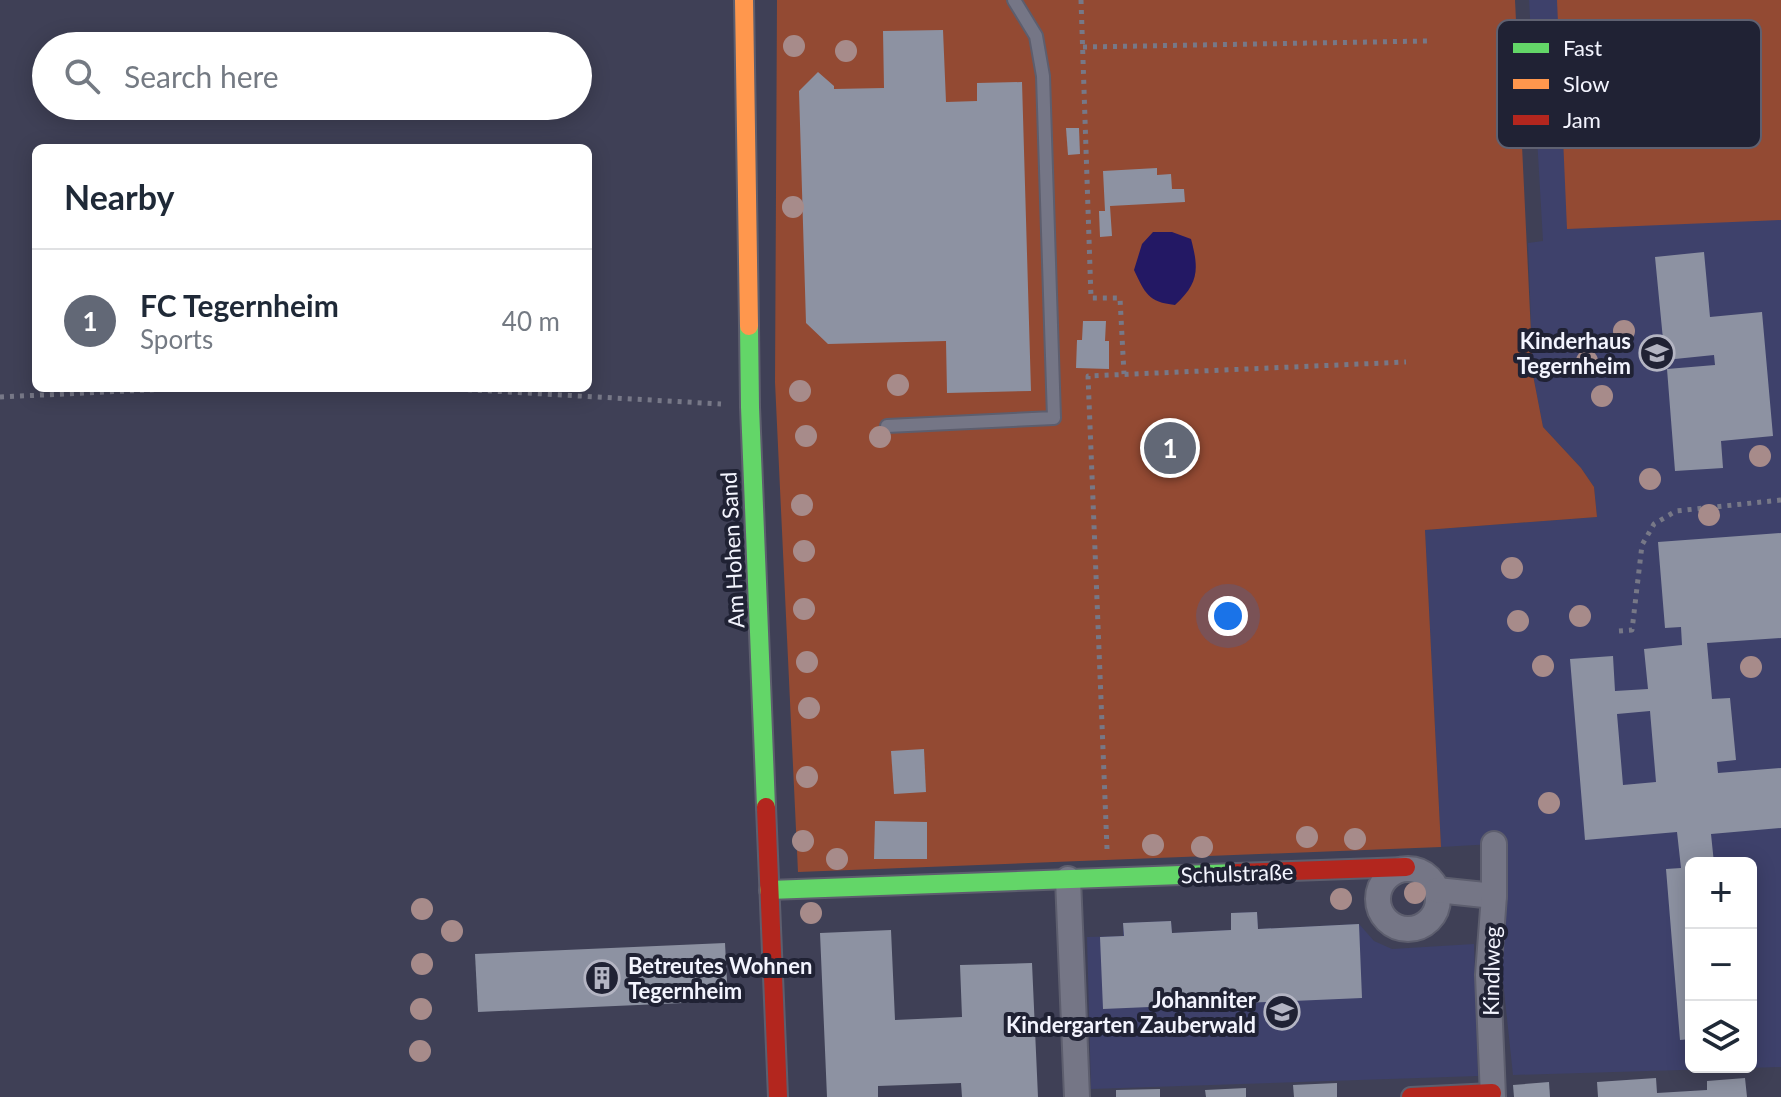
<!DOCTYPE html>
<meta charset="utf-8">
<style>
body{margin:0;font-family:Lato,sans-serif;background:#f2f2f3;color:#1f2937}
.controls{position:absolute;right:24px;bottom:24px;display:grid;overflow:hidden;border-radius:12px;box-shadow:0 4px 20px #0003}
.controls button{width:72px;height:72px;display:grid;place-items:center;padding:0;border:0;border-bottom:2px solid #e0e1e3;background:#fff;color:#1f2937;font:40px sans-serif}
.you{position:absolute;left:1228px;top:616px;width:28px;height:28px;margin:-20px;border:6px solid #fff;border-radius:50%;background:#1a73e8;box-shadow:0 0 0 12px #1a73e833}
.badge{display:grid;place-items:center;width:52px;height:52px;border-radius:50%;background:#626876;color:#fff;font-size:26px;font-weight:700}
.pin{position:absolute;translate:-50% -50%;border:4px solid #fff;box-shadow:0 2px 8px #0006}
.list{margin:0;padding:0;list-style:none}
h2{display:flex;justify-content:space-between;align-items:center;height:104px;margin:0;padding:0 32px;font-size:34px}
h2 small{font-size:26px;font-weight:400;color:#747a83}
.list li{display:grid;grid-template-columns:52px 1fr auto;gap:24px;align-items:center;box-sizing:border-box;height:144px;padding:0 32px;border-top:2px solid #e0e1e3}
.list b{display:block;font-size:30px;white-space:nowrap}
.list p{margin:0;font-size:26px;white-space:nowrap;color:#747a83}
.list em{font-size:26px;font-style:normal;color:#747a83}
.icon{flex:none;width:44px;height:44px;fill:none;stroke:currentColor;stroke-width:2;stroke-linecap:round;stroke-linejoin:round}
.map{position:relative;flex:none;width:1781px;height:1097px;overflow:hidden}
.search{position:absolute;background:#fff;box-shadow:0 4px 20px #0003;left:32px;top:32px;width:560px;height:88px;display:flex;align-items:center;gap:20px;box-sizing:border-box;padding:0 28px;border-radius:44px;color:#747a83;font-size:30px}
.panel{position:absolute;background:#fff;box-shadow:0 4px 20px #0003;left:32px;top:144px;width:560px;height:248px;border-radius:12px}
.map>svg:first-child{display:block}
.built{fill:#3e416b;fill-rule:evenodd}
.green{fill:#934a33}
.water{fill:#231864}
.building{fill:#8d92a2;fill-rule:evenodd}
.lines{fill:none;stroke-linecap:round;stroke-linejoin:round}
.lane-casing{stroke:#5d5e6e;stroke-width:16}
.street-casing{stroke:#5d5e6e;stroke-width:28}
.fast-casing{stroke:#5d5e6e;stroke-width:22}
.slow-casing{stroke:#5d5e6e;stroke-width:22}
.jam-casing{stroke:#5d5e6e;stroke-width:22}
.path{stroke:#777887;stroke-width:5;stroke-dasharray:4 6;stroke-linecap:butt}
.lane{stroke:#757686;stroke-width:12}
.street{stroke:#757686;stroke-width:24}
.fast{stroke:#63d668;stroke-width:18}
.slow{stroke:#ff974d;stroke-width:18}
.jam{stroke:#b3261e;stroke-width:18}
.tree{fill:#a78b8a}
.labels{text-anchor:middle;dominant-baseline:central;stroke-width:8;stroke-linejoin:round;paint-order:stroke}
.poi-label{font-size:22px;font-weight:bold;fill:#f3f4fe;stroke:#202234;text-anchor:end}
.street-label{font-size:22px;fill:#f3f4fe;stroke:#202234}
.key{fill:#202234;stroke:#5f6171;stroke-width:2}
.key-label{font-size:22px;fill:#f3f4fe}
</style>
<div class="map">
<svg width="1781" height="1097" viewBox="0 0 1781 1097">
<rect width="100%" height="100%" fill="#3f4056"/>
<g class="built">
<path d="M1529 0H1781V1067L1513 1075 1494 896 1493 844 1441 847 1425 530 1597 517 1594 487 1581 468 1543 427 1533 375 1528 243 1543 241ZM1691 863H1751V1067H1691Z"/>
<polygon points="1257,912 1258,929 1359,924 1374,941 1392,949 1474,944 1478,1076 1091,1089 1087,937 1123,936 1123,923 1171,921 1172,933 1231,930 1231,913"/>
</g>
<g class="green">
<polygon points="777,0 1515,0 1533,375 1543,427 1581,468 1594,487 1597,517 1425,530 1441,847 798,872 775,382"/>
<polygon points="1557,0 1781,0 1781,220 1567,229"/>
</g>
<path class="water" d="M1153 232H1172L1191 239C1199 269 1199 283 1175 305 1148 302 1145 293 1134 270L1142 244Z"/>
<g class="building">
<polygon points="943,30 946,102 977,101 977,83 1022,82 1031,391 947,393 946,341 828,344 806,323 799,91 818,72 834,86 834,89 884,88 883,31"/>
<polygon points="1066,128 1079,128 1080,154 1068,155"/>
<polygon points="1157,168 1157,175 1171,174 1172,189 1184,189 1185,202 1110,206 1112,236 1100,237 1099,211 1105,211 1103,171"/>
<polygon points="1704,252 1710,317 1762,312 1773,436 1721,441 1723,468 1675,471 1667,369 1715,365 1714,355 1665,360 1655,257"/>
<polygon points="1083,321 1106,321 1105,341 1109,341 1109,369 1076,368 1077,340 1082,340"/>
<path d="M1781 533V638L1707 643 1712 699 1730 698 1736 760 1717 762 1718 773 1781 768V828L1711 834 1714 863H1691V1039L1680 1040 1666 869 1681 868 1677 832 1585 840 1570 659 1613 656 1615 691 1648 689 1644 649 1682 645 1681 627 1665 628 1658 542ZM1650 711 1656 782 1623 785 1617 714Z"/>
<polygon points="924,749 926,792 894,794 891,751"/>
<polygon points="875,821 927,822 927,859 874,859"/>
<polygon points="1257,912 1258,929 1359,924 1362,998 1103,1009 1100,937 1124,936 1123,923 1171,921 1172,933 1231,930 1231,913"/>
<polygon points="891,930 895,1020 962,1017 960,965 1032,963 1038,1097 962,1097 961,1083 878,1086 878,1097 827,1097 820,933"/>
<polygon points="725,943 728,1001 478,1012 475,954"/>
<polygon points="1656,1078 1657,1093 1707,1090 1707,1081 1745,1078 1747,1097 1598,1097 1597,1082"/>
<polygon points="1549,1082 1550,1097 1514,1097 1513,1085"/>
<polygon points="1337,1083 1337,1097 1294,1097 1293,1085"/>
<polygon points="1246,1088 1246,1097 1206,1097 1205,1090"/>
<polygon points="1160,1089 1160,1097 1116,1097 1116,1090"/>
</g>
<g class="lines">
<defs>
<polyline id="lane" points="887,426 1054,418 1043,76 1036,36 1014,0"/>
<g id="street">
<circle cx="1408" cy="899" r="30"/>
<polyline points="1068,879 1077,1097"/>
<polyline points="1437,890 1494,896"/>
<polyline points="1493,1097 1488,975 1494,896 1494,844"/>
</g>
<g id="fast">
<polyline points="749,326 750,407 766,807"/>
<polyline points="769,890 1236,873"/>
</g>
<polyline id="slow" points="744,0 749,326"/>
<g id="jam">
<polyline points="766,807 778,1097"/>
<polyline points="1236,873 1406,867"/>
<polyline points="1411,1097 1492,1093"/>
</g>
</defs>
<use href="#lane" class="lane-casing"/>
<use href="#street" class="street-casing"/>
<use href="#fast" class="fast-casing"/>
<use href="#slow" class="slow-casing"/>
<use href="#jam" class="jam-casing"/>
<g class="path">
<polyline points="1081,0 1091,298 1120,298 1124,374"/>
<polyline points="1083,47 1428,41"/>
<polyline points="438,388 721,404"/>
<polyline points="0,397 190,388"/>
<polyline points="1619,631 1632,630 1642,545 1654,524 1676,511 1781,500"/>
<polyline points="1107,849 1088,376 1406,362"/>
</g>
<use href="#lane" class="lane"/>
<use href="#street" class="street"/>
<use href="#fast" class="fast"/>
<use href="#slow" class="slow"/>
<use href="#jam" class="jam"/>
</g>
<g class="tree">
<circle cx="794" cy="46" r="11"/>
<circle cx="846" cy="51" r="11"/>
<circle cx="793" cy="207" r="11"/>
<circle cx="1624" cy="331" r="11"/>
<circle cx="1587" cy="361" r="11"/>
<circle cx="898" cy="385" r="11"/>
<circle cx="800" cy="391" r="11"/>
<circle cx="1602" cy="396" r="11"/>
<circle cx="806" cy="436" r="11"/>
<circle cx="880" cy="437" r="11"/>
<circle cx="1760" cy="456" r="11"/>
<circle cx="1650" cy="479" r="11"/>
<circle cx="802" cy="505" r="11"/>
<circle cx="1709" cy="515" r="11"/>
<circle cx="804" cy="551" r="11"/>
<circle cx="1512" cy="568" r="11"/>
<circle cx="804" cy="609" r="11"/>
<circle cx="1580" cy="616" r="11"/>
<circle cx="1518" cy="621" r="11"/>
<circle cx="807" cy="662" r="11"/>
<circle cx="1543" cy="666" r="11"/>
<circle cx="1751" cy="667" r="11"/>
<circle cx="809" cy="708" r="11"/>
<circle cx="807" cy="777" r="11"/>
<circle cx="1549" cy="803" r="11"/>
<circle cx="1307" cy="837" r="11"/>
<circle cx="1355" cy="839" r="11"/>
<circle cx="803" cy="841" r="11"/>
<circle cx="1153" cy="845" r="11"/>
<circle cx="1202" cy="847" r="11"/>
<circle cx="837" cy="859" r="11"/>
<circle cx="1415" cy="893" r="11"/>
<circle cx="1341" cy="899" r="11"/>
<circle cx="422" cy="909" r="11"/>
<circle cx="811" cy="913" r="11"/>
<circle cx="452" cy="931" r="11"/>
<circle cx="422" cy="964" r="11"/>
<circle cx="421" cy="1009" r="11"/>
<circle cx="420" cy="1051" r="11"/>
</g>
<defs>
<symbol id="school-ring" viewBox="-11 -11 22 22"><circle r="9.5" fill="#202234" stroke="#b4b5c3" stroke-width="1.5"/><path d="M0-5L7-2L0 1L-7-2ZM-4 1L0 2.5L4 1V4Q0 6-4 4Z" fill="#b4b5c3"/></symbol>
<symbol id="building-ring" viewBox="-11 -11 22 22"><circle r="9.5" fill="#202234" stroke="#b4b5c3" stroke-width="1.5"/><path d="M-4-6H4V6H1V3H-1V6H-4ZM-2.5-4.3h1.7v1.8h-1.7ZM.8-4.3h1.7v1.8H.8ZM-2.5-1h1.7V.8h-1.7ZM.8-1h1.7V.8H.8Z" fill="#b4b5c3"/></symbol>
</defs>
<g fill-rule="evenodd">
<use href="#school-ring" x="1637" y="333" width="40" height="40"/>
<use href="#building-ring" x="582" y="958" width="40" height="40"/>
<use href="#school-ring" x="1262" y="992" width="40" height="40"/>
</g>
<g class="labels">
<g class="poi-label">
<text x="1631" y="340">Kinderhaus<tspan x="1631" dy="25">Tegernheim</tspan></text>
<text x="628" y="965" text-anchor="start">Betreutes Wohnen<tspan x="628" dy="25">Tegernheim</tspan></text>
<text x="1256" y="999">Johanniter<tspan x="1256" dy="25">Kindergarten Zauberwald</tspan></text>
</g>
<g class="street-label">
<text transform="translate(732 550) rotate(-93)">Am Hohen Sand</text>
<text transform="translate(1237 873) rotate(-2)">Schulstraße</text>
<text transform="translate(1491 971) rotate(-89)">Kindlweg</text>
</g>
</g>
<rect x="1497" y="20" width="264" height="128" rx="12" class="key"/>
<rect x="1513" y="43" width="36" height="10" fill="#63d668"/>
<rect x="1513" y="79" width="36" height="10" fill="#ff974d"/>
<rect x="1513" y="115" width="36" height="10" fill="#b3261e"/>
<g class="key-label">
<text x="1563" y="56">Fast</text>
<text x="1563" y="92">Slow</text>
<text x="1563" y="128">Jam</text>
</g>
</svg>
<div class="controls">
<button>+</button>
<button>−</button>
<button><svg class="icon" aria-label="layers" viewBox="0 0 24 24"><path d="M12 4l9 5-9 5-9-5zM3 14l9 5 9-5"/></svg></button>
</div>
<div class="you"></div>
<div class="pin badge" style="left:1170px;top:448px">1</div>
<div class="search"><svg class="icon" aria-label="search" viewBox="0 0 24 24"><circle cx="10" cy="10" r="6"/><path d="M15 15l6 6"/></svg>Search here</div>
<section class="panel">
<h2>Nearby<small></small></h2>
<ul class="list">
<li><span class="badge">1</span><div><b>FC Tegernheim</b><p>Sports</p></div><em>40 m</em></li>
</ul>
</section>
</div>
